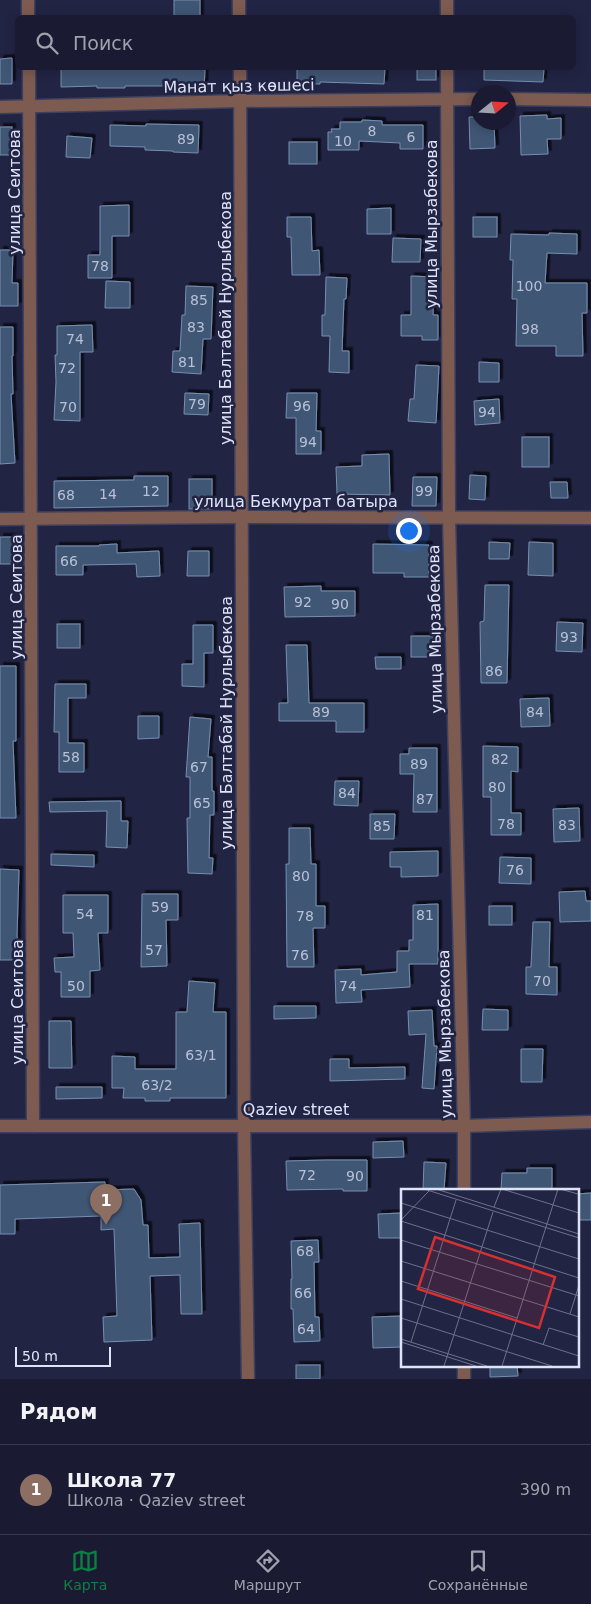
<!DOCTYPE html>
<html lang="ru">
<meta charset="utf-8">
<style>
body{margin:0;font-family:"DejaVu Sans",sans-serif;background:#23243b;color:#f1f3f6}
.compass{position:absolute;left:471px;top:85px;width:45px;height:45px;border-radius:50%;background:#1a1b33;box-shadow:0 2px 12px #0003;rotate:72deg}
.scale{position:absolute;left:15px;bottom:12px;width:96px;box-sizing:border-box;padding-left:5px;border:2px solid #dfe3f8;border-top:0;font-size:14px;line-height:18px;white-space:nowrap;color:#dfe3f8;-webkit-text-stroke:4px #222444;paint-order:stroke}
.you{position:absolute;left:408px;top:530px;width:18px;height:18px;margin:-12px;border:4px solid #fff;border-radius:50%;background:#1a73e8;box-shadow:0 0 0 8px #1a73e833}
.badge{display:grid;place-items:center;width:32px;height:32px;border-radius:50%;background:#0b8043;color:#fff;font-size:16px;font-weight:700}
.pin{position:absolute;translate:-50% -41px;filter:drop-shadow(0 1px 2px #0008)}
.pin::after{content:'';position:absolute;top:26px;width:18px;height:15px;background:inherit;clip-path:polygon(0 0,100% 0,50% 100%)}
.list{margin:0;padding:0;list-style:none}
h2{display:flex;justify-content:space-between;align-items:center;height:65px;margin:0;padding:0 20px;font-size:21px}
h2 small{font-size:16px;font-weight:400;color:#9fa1ac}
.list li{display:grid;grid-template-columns:32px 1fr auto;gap:15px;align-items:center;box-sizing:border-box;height:90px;padding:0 20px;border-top:1px solid #38394e}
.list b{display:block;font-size:19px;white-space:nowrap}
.list p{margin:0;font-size:16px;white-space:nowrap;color:#9fa1ac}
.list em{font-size:16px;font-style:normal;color:#9fa1ac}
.icon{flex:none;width:28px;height:28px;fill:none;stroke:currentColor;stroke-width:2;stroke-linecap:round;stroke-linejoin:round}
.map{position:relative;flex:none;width:591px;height:1379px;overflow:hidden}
.search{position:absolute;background:#1a1b33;box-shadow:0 2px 12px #0003;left:15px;right:15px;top:15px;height:55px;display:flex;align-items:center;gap:12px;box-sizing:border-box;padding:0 18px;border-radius:8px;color:#9fa1ac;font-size:19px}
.sheet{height:155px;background:#1a1b33}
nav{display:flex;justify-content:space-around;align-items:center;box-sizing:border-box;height:70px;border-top:1px solid #38394e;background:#1a1b33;font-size:14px;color:#9fa1ac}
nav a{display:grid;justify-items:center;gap:2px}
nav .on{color:#0b8043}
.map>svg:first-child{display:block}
.building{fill:#415675;stroke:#778eb0;filter:url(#shadow)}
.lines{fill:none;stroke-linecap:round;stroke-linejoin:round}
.minor-casing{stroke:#3c3f5d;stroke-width:15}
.minor{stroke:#7d5b50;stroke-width:12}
.labels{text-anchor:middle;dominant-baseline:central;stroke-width:5;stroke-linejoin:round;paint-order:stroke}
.number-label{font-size:14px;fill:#b8c0d7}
.street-label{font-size:16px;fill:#dfe3f8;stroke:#222444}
.inset-road{fill:none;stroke:#6e708c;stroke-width:1}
.view{fill:#d63132;fill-opacity:0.15;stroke:#d63132;stroke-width:2.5}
.inset-edge{fill:none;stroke:#dfe3f8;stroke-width:2.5}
</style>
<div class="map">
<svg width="591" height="1379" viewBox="0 0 591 1379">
<defs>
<filter id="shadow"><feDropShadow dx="3.5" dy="-3.5" stdDeviation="0" flood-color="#0009"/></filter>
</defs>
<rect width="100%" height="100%" fill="#222444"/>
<g class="building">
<rect x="174" y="0" width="26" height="18"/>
<polygon points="12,58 12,84 0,84 0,59"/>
<polygon points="61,68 205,68 204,91 184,90 184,86 125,86 125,88 97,88 97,86 61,87"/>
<polygon points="297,68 385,68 384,84 320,82 320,84 297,84"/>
<rect x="417" y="68" width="19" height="12"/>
<polygon points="484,68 544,68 543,82 484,80"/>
<polygon points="547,115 547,119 561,118 561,139 547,139 548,154 521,155 520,116"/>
<polygon points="469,117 478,117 478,122 494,122 495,148 470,149"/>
<polygon points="362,120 382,121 382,125 423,125 423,149 400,149 400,143 359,141 359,150 328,150 328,132 332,132 331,129 340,129 340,122 362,122"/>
<polygon points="146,124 199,125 198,153 173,152 173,151 145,150 145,147 110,146 110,125 146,126"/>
<rect x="0" y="127" width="12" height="28"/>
<polygon points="67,136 92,138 90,158 66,157"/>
<rect x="289" y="142" width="28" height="22"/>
<polygon points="129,205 129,236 112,236 112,278 88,278 88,255 100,255 100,206"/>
<polygon points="391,208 391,234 367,234 367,209"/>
<polygon points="287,217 311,217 312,251 319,250 320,275 292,275 291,237 287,237"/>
<rect x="473" y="217" width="24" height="20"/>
<polygon points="549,233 577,234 577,254 547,253 545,283 587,283 587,313 582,313 583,356 556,356 556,346 516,346 517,299 512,299 513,260 510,260 511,234 549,235"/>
<polygon points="393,238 421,239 420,262 392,262"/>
<polygon points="0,250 13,250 12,283 18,283 18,306 0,306"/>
<polygon points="411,276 434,277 433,315 438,315 438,340 422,340 422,336 401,336 401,315 411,315"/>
<polygon points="326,277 347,278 346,299 344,299 342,351 349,351 349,373 329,372 330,336 322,336 322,315 325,315"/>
<polygon points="106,281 130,282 130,308 105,308"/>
<polygon points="186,286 213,287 211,339 203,339 201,374 172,372 173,351 180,351 182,315 185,315"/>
<polygon points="92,325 93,352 80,352 80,421 54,420 56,382 55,355 57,355 57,326"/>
<polygon points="0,327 13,327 13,356 12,356 13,394 11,394 15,463 0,464"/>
<polygon points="479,362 499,363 499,382 479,382"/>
<polygon points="416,365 439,366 436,423 408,421 410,399 414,399"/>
<polygon points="185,393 209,394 208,415 184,414"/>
<polygon points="287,393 317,393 316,431 321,431 321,454 296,454 296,418 286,418"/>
<polygon points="499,399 500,423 475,425 474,401"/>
<rect x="522" y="437" width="27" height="30"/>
<polygon points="389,454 390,495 337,494 336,467 362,466 362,455"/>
<polygon points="470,475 486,476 485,500 469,499"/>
<polygon points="134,476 168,476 168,506 54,508 54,481 134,480"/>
<polygon points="413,477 437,477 436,506 412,506"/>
<rect x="189" y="479" width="23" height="30"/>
<polygon points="550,482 567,482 568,498 551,498"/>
<rect x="0" y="537" width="18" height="27"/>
<polygon points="489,542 510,543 509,559 489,559"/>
<polygon points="529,542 553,543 553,576 528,575"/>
<polygon points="117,544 117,553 159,551 160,576 137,577 136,564 83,565 83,575 56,575 56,546 99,546 99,545"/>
<polygon points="373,544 429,545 429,577 404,577 404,573 373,573"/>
<polygon points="188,551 209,551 209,576 187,576"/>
<polygon points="485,585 509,585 507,683 481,683 480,622 484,621"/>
<polygon points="321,586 321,591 355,591 355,616 285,617 284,587"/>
<polygon points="557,622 583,623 582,652 556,651"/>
<rect x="57" y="624" width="23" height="24"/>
<polygon points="193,625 213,625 213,653 204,653 204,687 182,686 182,664 193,664"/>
<rect x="411" y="636" width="23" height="21"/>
<polygon points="286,645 307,645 309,703 364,703 364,732 336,732 336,721 279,721 279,703 288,703"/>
<polygon points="375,657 401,657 401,669 376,669"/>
<polygon points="0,666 16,666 16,741 13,741 16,818 0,818"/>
<polygon points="55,684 86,684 86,698 68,698 68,743 84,743 84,772 59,772 59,732 54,732"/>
<polygon points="549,698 550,726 521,727 520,699"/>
<polygon points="138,716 159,716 159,738 138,739"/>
<polygon points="190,717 211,719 208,757 212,757 212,791 214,791 214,815 210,815 209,858 213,858 212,874 188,873 187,818 190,818 190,777 186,777"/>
<polygon points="483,746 518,747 518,772 511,771 511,813 521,813 521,835 491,835 491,797 483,797"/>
<polygon points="409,748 437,748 437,812 413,812 414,774 400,774 400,754 409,754"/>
<polygon points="335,781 359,781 358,806 334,805"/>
<polygon points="121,801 121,821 128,821 127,848 106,847 107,811 50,812 49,802"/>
<polygon points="579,808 580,841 554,842 553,809"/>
<polygon points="370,814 395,814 394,839 370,839"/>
<polygon points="289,828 310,828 311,864 316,864 316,906 325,906 325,928 313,928 314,967 287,967 286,864 289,864"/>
<polygon points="438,851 438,876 401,877 401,867 390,867 390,852"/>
<polygon points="51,854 94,855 94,867 51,865"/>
<polygon points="500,857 531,858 531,884 499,883"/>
<polygon points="0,869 19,870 17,935 19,960 0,960"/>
<polygon points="585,891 586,901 591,901 591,921 560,922 559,892"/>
<polygon points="142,894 178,894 178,920 166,920 167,966 141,967"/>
<polygon points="63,895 108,895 108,933 98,933 100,970 90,971 90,997 61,997 61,972 55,972 54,958 74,957 73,933 63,933"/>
<polygon points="438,904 438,964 409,964 410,987 361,990 362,1002 336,1003 335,970 361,969 361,975 397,972 397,951 409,951 409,940 413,940 413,905"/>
<rect x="489" y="906" width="23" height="19"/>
<polygon points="533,922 550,922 549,967 557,967 557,995 526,994 526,967 531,967"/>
<polygon points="189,981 215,983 213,1012 226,1012 226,1098 170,1098 170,1101 145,1101 145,1098 123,1098 124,1088 112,1088 112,1056 135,1057 135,1069 176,1069 176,1012 187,1012"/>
<polygon points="274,1006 316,1006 316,1018 274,1019"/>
<polygon points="483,1009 508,1010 508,1030 482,1030"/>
<polygon points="432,1010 434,1046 437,1046 434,1089 422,1088 426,1034 409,1035 408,1011"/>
<polygon points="49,1021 71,1021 72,1068 49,1068"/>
<polygon points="521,1049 543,1049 542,1082 521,1082"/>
<polygon points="330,1059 349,1059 349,1068 405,1067 405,1079 330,1081"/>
<polygon points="56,1087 102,1087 102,1098 56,1099"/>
<polygon points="403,1141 404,1157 373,1158 373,1142"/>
<polygon points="327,1160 367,1160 367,1191 343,1191 343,1189 287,1190 286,1161"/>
<polygon points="424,1162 446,1163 444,1190 423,1190"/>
<polygon points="527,1168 552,1168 552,1190 501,1190 502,1173 527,1173"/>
<polygon points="105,1182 105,1190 134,1189 141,1200 143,1225 148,1225 149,1258 180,1257 179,1224 200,1223 202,1314 181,1314 180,1275 150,1276 152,1340 104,1342 103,1317 117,1316 114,1229 101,1230 101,1216 15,1219 15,1234 0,1234 0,1185"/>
<polygon points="591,1193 591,1220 577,1220 577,1194"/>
<polygon points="402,1213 402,1238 379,1238 378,1214"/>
<polygon points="318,1240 319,1262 314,1262 315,1317 319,1317 320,1341 294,1342 293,1309 291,1309 291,1279 292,1279 291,1241"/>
<polygon points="402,1316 402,1347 373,1348 372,1317"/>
<rect x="296" y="1365" width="24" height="14"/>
<polygon points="490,1365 517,1365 518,1376 490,1377"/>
</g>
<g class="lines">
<defs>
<g id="minor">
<polyline points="28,0 28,18"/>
<polyline points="239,0 239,18"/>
<polyline points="447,18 447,0"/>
<polyline points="29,68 33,1126"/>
<polyline points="240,68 244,1125 248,1379"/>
<polyline points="447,68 449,518 464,1126 464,1190"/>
<polyline points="508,99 591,100"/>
<polyline points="0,107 240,101 478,99"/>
<polyline points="0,519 241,517 591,518"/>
<polyline points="0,1126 464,1126 591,1122"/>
<polyline points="464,1365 464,1379"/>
</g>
</defs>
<use href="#minor" class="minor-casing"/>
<use href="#minor" class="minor"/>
</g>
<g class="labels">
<g class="number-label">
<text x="372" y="131">8</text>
<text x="411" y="137">6</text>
<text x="186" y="139">89</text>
<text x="343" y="141">10</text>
<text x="100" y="266">78</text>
<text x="529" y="286">100</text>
<text x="199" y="300">85</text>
<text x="196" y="327">83</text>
<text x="530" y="329">98</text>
<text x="75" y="339">74</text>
<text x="187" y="362">81</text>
<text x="67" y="368">72</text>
<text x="197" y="404">79</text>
<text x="302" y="406">96</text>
<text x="68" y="407">70</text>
<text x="487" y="412">94</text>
<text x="308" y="442">94</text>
<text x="151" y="491">12</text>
<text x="424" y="491">99</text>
<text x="108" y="494">14</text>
<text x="66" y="495">68</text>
<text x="69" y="561">66</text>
<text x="303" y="602">92</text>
<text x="340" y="604">90</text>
<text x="569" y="637">93</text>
<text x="494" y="671">86</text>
<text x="321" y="712">89</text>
<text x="535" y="712">84</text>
<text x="71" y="757">58</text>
<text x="500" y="759">82</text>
<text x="419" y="764">89</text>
<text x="199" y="767">67</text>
<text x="497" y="787">80</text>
<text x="347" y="793">84</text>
<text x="425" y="799">87</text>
<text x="202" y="803">65</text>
<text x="506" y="824">78</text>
<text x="567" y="825">83</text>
<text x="382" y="826">85</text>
<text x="515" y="870">76</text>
<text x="301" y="876">80</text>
<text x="160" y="907">59</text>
<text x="85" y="914">54</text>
<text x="425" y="915">81</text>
<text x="305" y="916">78</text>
<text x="154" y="950">57</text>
<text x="300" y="955">76</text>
<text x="542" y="981">70</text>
<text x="76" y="986">50</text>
<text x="348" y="986">74</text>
<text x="201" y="1055">63/1</text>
<text x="157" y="1085">63/2</text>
<text x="307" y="1175">72</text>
<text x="355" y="1176">90</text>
<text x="305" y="1251">68</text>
<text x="303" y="1293">66</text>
<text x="306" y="1329">64</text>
</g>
<g class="street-label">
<text transform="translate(239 86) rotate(-1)">Манат қыз көшесі</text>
<text transform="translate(14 192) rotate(-90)">улица Сеитова</text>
<text transform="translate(431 224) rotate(-90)">улица Мырзабекова</text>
<text transform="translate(225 318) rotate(-90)">улица Балтабай Нурлыбекова</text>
<text x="296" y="501">улица Бекмурат батыра</text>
<text transform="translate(16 597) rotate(-90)">улица Сеитова</text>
<text transform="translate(435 629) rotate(-91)">улица Мырзабекова</text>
<text transform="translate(226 723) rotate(-90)">улица Балтабай Нурлыбекова</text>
<text transform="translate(17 1002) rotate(-90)">улица Сеитова</text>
<text transform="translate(445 1034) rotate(-91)">улица Мырзабекова</text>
<text x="296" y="1109">Qaziev street</text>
</g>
</g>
<g transform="translate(401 1189)">
<rect width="178" height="178" fill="#222444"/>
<path class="inset-road" d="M23 0 178 49M35 0 178 45M101 0 178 24M159 0 177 5M0 14 178 70M93 18 100 0M0 31 28 2M0 32 178 89M0 51 178 107M0 72 178 128M0 92 116 129M0 110 178 167M169 125 178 96M0 129 151 177M0 150 86 177M0 153 75 177M10 153 55 11M142 156 148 139 178 148M43 177 92 23M101 177 157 0"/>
<path class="view" d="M34 48 154 88 138 139 17 100Z"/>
<rect width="178" height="178" class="inset-edge"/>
</g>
</svg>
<svg class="compass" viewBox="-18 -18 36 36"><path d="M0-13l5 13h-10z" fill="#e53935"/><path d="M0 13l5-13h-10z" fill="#9fa1ac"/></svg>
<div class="scale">50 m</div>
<div class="you"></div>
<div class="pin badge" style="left:106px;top:1225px;background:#8d6e63">1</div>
<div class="search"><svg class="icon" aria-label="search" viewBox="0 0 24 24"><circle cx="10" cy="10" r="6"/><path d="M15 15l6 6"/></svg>Поиск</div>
</div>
<section class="sheet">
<h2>Рядом<small></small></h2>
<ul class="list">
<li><span class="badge" style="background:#8d6e63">1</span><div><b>Школа 77</b><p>Школа · Qaziev street</p></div><em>390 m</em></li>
</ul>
</section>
<nav>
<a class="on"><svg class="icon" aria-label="map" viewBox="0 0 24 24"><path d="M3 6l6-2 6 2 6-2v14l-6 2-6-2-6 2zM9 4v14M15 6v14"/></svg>Карта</a>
<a><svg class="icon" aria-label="directions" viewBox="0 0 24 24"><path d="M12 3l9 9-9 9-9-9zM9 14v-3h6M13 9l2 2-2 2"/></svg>Маршрут</a>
<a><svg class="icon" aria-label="saved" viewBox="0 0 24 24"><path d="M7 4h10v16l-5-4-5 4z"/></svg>Сохранённые</a>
</nav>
